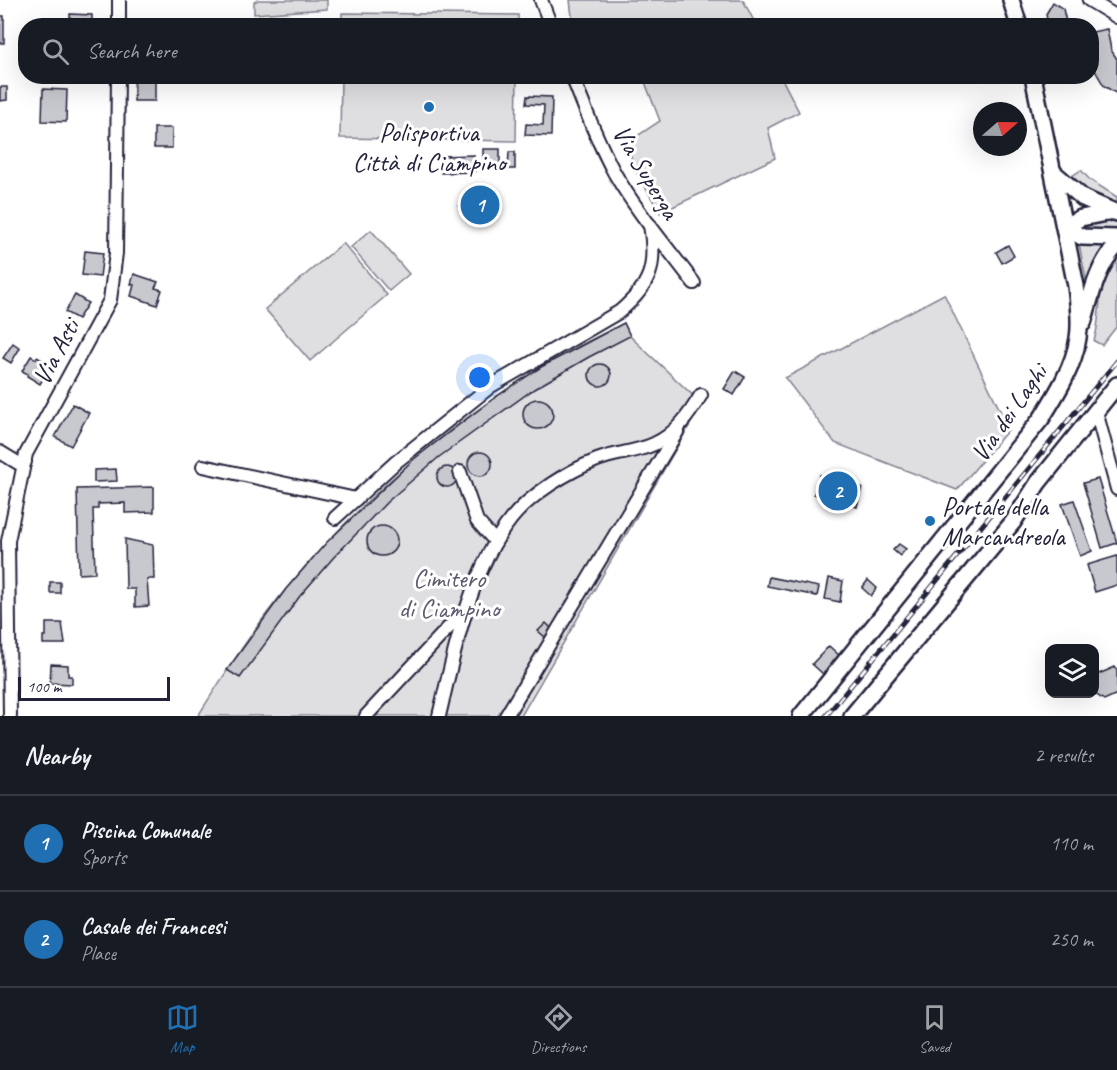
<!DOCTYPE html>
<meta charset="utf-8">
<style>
body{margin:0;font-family:Caveat,sans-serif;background:#20242c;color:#f1f3f6}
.controls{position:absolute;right:18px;bottom:18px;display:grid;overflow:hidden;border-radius:12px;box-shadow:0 6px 24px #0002}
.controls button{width:54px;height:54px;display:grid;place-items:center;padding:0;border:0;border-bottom:2px solid #363941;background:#171b24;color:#f1f3f6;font:30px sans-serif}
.compass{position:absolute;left:973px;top:102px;width:54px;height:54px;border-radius:50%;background:#171b24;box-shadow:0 6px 24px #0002;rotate:70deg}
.scale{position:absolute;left:18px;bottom:15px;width:152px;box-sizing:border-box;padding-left:6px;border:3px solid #22223b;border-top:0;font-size:16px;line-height:21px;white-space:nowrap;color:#22223b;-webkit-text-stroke:4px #fff;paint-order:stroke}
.you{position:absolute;left:480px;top:378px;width:21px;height:21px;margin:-15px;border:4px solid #fff;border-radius:50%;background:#1a73e8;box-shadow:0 0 0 9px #1a73e833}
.badge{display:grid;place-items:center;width:39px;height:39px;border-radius:50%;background:#1f6fb2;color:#fff;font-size:20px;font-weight:700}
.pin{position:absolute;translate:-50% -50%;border:3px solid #fff;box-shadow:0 2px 6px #0006}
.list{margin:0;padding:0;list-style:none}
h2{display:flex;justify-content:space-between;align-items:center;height:78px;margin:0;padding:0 24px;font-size:26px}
h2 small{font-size:20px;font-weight:400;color:#9ea1a6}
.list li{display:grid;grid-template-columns:39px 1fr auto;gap:18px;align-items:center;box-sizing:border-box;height:96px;padding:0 24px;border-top:2px solid #363941}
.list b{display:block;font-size:22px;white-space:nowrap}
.list p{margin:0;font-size:20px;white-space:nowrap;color:#9ea1a6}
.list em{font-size:20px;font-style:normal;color:#9ea1a6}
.icon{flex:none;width:33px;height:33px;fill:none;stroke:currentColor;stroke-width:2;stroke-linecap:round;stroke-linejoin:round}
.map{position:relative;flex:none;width:1117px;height:716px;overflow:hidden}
.search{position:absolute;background:#171b24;box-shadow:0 6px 24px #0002;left:18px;right:18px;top:18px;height:66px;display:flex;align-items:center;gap:15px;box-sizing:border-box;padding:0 21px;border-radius:24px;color:#9ea1a6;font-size:22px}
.sheet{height:270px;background:#171b24}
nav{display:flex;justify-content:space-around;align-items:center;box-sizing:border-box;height:84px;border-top:2px solid #363941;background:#171b24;font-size:16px;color:#9ea1a6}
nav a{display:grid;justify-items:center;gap:3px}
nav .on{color:#1f6fb2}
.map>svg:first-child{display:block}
.green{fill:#dfdfe2;stroke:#80808e;stroke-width:1.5}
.water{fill:#b4b4bc;stroke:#7a7a88;stroke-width:1.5}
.building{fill:#c8c8cf;stroke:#22223b;stroke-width:1.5}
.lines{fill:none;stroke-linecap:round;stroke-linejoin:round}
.minor-casing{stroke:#22223b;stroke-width:16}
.major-casing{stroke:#22223b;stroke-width:20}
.minor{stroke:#fff;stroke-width:12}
.major{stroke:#fff;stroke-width:15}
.rail-casing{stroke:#22223b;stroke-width:5}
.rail{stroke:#fff;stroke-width:3;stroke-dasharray:9;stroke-linecap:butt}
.poi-dot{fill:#1f6fb2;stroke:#fff;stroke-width:2}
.labels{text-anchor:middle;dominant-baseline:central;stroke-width:6;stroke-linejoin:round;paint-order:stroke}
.poi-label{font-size:26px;fill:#22223b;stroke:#fff}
.street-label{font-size:26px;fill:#22223b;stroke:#fff}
.park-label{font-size:26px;fill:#5b5b6d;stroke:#fff}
</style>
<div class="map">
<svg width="1117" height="716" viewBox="0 0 1117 716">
<rect width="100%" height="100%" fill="#fff"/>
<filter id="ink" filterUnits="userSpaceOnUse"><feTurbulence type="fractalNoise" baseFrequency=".0167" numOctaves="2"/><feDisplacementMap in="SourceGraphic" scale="12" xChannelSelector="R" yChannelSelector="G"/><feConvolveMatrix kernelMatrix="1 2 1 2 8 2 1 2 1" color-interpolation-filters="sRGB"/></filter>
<g filter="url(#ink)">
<g class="green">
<polygon points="258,0 327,0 327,9 254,14 254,2"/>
<polygon points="570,0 743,0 756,25 573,25"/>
<polygon points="342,13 518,15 518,25 342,25"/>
<polygon points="341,77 517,77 516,141 340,138"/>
<polygon points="643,77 781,77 799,112 768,128 775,158 660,213 633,166 628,142 660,121"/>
<path d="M1081 170 1090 180 1117 197V203C1099 197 1085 191 1072 176Z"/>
<polygon points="1104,220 1117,220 1117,233 1085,231 1084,229 1084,225"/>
<polygon points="371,230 409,274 389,291 351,247"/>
<polygon points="343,243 387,295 310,361 265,309"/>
<polygon points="1079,244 1108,245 1088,285 1087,284"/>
<path d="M1117 259V326L1102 345 1094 341C1103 314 1094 280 1117 259Z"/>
<polygon points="944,294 1009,429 957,490 835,443 785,378"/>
<path d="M624 323 630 336 635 341 702 404 521 716H198C226 672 253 629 286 589 358 502 444 428 540 368 567 351 596 337 624 323Z"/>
</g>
<polygon class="water" points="492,188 500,204 467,222 459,206"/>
<g class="building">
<polygon points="1053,2 1063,9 1067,26 1048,26 1046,14"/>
<polygon points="70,14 92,15 92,24 96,26 65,26 65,22 70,22"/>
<rect x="0" y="16" width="4" height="27"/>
<polygon points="1107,29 1111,50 1117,59 1117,94 1104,86 1092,65 1092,32"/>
<rect x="134" y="76" width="21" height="25"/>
<polygon points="0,87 7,87 7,100 0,101"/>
<polygon points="43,89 67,90 66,122 42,121"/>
<polygon points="527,96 552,97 551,136 525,135 526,124 543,125 544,105 526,104"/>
<rect x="154" y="128" width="18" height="20"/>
<rect x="483" y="149" width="17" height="19"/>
<polygon points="509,152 515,152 515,169 508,169"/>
<polygon points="474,155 475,172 441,173 441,156"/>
<polygon points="1008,245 1014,256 1002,263 996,252"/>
<polygon points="85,251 103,253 100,277 82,275"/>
<polygon points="134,274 158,282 155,288 162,290 157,305 131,296 134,285 131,284"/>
<polygon points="75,295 88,303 78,319 65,312"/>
<polygon points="624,323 630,336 589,357 534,389 439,457 387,502 333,558 300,596 240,678 227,670 286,589 326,543 414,459 497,396 541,367"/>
<polygon points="13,343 20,348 11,363 3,358"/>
<polygon points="31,356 36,359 37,357 51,365 40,384 27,376 28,374 22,371"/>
<circle cx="600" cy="375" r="11"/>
<polygon points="735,371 745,377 734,395 724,389"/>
<circle cx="538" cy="414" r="15"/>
<polygon points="73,404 89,413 71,446 55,437"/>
<circle cx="480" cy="464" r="12"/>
<circle cx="447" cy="477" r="10"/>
<polygon points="116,469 117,481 94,482 94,470"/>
<polygon points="820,475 862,488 857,507 814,494"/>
<polygon points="1098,479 1117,543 1102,548 1083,483"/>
<polygon points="154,487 154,512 125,513 125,503 98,504 98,509 93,509 95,573 79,574 77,489"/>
<polygon points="1074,500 1092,551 1080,556 1062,504"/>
<circle cx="382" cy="541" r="15"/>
<polygon points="125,539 153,545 154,579 147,579 149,606 135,607 135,589 126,589"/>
<polygon points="899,544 906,549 900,556 893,550"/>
<polygon points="1117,556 1117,585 1095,592 1087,565"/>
<polygon points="769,577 819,587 817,596 767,586"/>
<polygon points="829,578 843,581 840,602 825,599"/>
<polygon points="868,580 877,588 871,596 862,588"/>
<rect x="50" y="582" width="10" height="11"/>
<polygon points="46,623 62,623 65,644 43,644 43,636 46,636"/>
<polygon points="546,623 552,629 545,637 538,631"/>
<polygon points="829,646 840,656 823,674 812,664"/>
<polygon points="51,664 68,665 68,676 72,676 72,684 50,683"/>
<polygon points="1115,667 1117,671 1117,694 1104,700 1094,693 1094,676"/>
</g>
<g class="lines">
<defs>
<g id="minor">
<polyline points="541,0 551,26"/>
<polyline points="1089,0 1117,17"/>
<polyline points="119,26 119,0"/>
<path d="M572 76C585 109 598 143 615 174 637 212 667 247 694 283"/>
<polyline points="1096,411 1117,489"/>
<polyline points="0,452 18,463 25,462"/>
<polyline points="203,466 356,499"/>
<polyline points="460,472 477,521 495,541"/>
<path d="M335 518 396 462 491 386 619 312C651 285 657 267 650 225"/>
<polyline points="10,716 8,541 26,454 110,300 116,253 118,76"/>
<polyline points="366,716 464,611"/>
<path d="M439 716C454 653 470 570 511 519 531 494 567 472 597 460 615 453 637 452 654 444 676 434 689 415 701 395"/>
<polyline points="506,716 677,432"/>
</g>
<g id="major">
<polyline points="1011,0 1019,26"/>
<polyline points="1053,172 1083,198 1117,213"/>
<polyline points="1064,226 1082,237 1117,238"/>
<polyline points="1064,226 1081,218 1111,212"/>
<path d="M1083 323C1091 296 1097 266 1117 245"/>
<path d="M801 716 1041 419C1056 395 1074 367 1078 338 1081 321 1078 303 1076 286L1033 76"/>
<polyline points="852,716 1013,522 1038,483 1117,385"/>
</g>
</defs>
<use href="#minor" class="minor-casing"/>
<use href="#major" class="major-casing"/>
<use href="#minor" class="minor"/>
<use href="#major" class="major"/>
<defs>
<polyline id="rail" points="826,716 1117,361"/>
</defs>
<use href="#rail" class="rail-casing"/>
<use href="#rail" class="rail"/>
</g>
</g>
<g class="poi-dot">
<circle cx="429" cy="107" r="6"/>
<circle cx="930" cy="521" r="6"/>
</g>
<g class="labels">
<g class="poi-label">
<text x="429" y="132">Polisportiva<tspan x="429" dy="30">Città di Ciampino</tspan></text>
<text x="942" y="506" text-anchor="start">Portale della<tspan x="942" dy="30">Marcandreola</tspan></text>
</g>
<g class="street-label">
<text transform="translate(646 172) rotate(59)">Via Superga</text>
<text transform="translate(56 352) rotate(-62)">Via Asti</text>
<text transform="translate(1009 413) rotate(-55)">Via dei Laghi</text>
</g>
<g class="park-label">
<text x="449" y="578">Cimitero<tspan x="449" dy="30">di Ciampino</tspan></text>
</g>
</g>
</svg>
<div class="controls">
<button><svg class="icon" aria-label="layers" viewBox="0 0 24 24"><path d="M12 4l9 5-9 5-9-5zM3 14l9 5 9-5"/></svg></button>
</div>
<svg class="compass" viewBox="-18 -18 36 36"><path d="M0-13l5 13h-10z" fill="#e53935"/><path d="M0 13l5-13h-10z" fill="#9ea1a6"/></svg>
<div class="scale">100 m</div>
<div class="you"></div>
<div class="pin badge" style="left:480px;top:205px">1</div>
<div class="pin badge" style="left:838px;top:491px">2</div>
<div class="search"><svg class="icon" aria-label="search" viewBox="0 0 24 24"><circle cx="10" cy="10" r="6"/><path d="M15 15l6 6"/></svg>Search here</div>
</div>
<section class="sheet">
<h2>Nearby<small>2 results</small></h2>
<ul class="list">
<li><span class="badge">1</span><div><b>Piscina Comunale</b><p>Sports</p></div><em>110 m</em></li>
<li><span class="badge">2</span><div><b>Casale dei Francesi</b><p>Place</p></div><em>250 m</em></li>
</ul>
</section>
<nav>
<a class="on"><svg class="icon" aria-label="map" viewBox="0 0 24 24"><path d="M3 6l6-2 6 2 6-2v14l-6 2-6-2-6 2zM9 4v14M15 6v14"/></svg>Map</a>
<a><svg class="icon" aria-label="directions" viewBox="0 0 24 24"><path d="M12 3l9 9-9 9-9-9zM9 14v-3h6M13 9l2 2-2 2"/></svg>Directions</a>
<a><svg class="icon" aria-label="saved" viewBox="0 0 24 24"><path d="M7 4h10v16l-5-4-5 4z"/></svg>Saved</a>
</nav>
